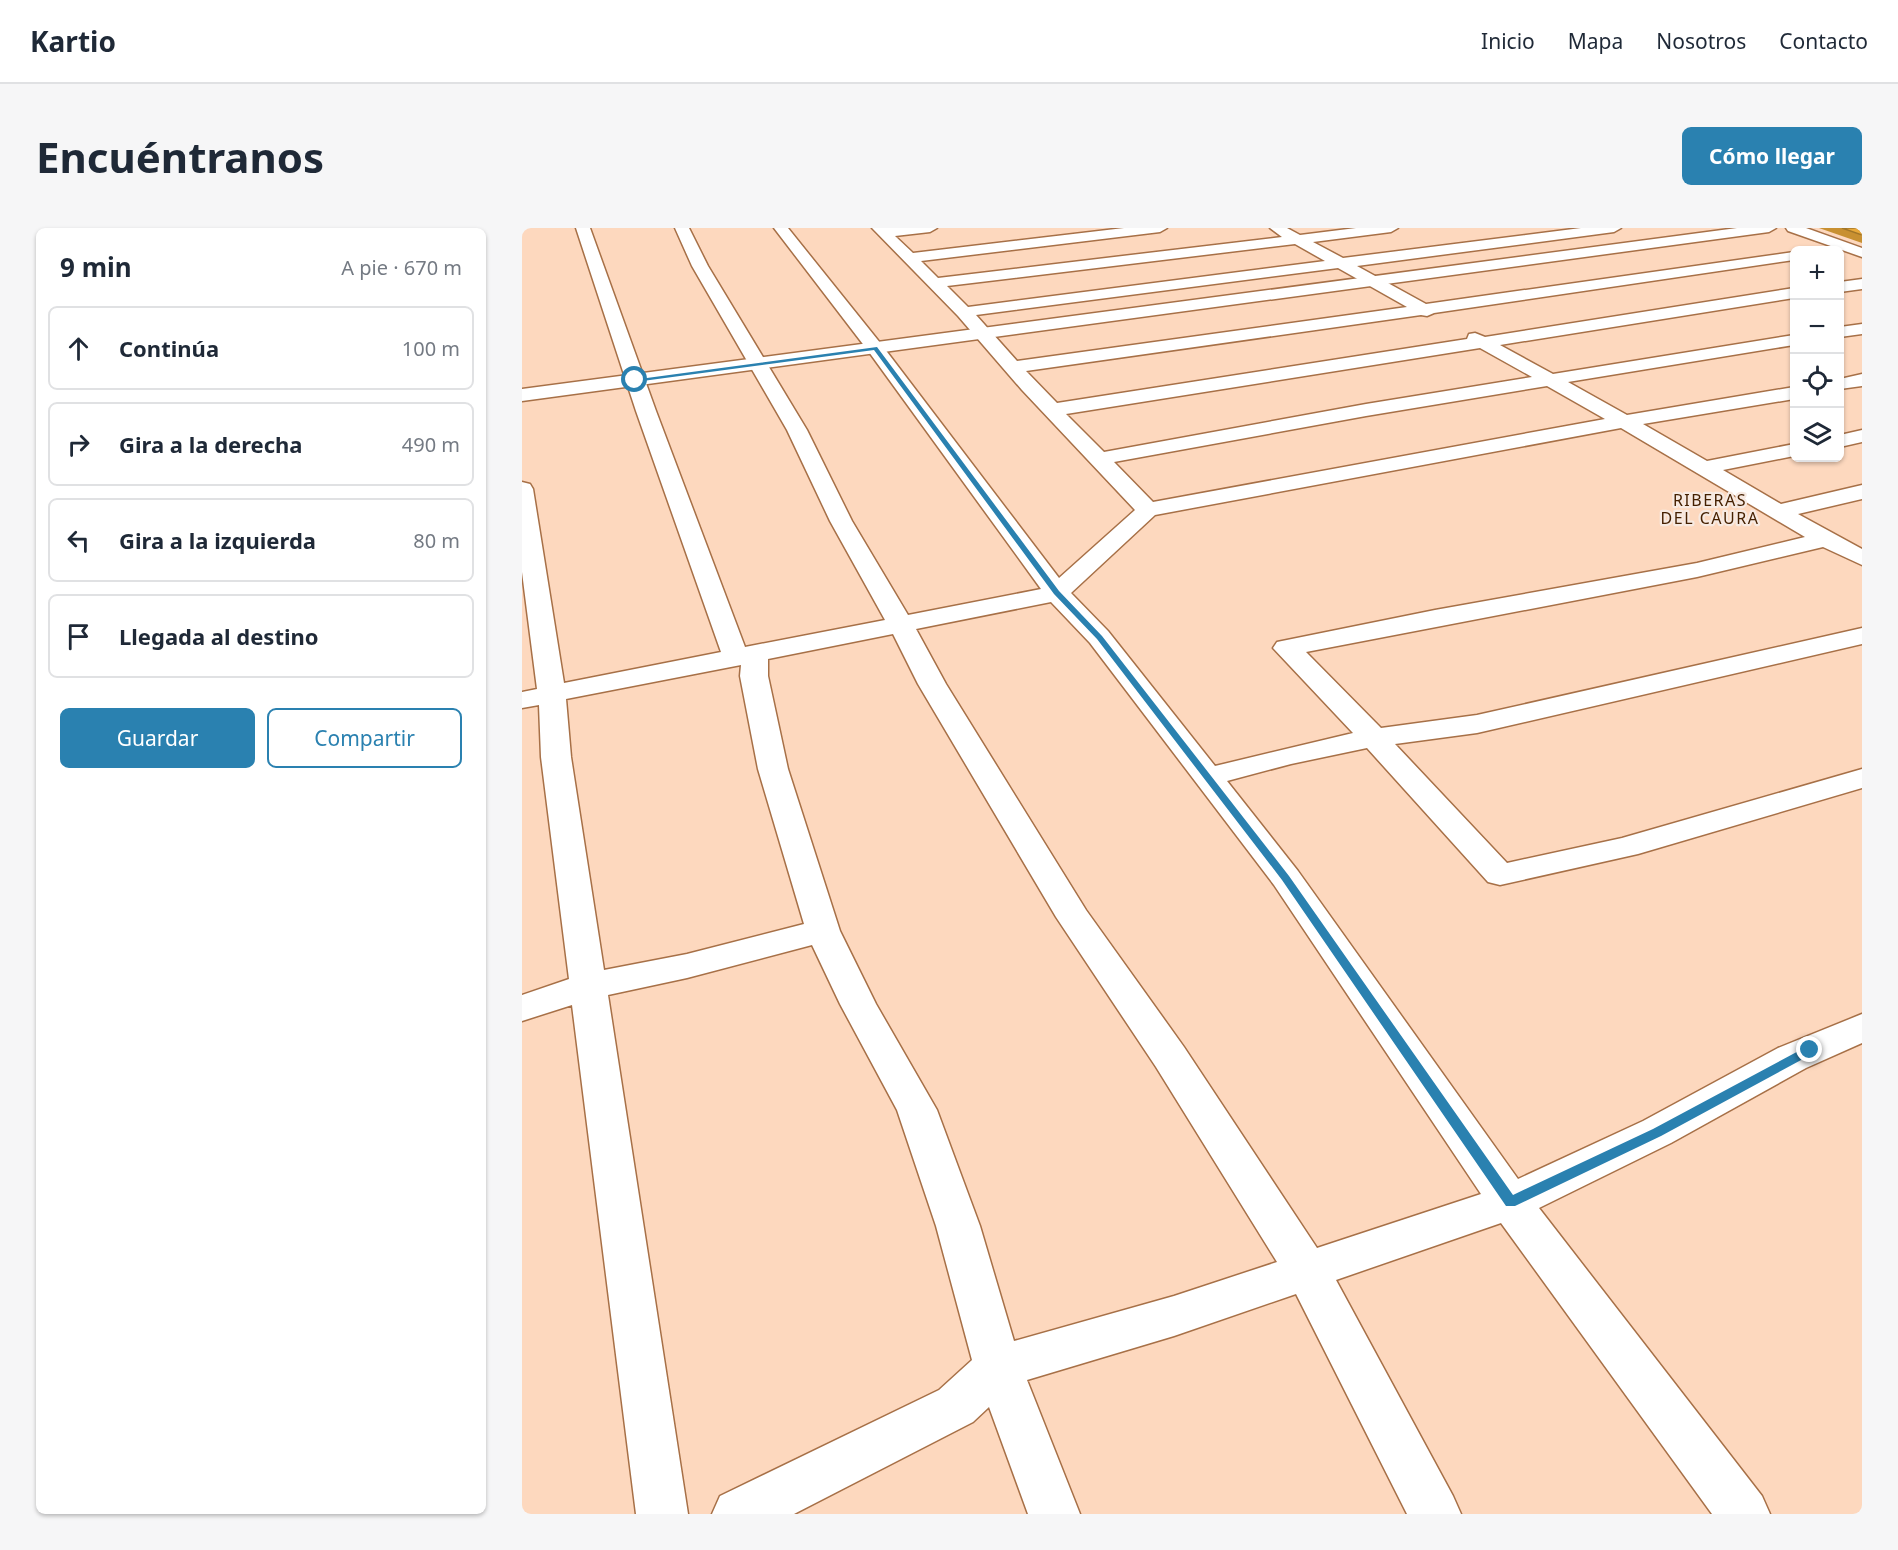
<!DOCTYPE html>
<html lang="es">
<meta charset="utf-8">
<style>
body{margin:0;font-family:"Noto Sans",sans-serif;background:#f6f6f7;color:#1f2937}
.controls{position:absolute;right:18px;top:18px;display:grid;overflow:hidden;border-radius:9px;box-shadow:0 2px 4px #0004}
.controls button{width:54px;height:54px;display:grid;place-items:center;padding:0;border:0;border-bottom:2px solid #e0e1e3;background:#fff;color:#1f2937;font:30px sans-serif}
.stop{position:absolute;width:18px;height:18px;margin:-14px;border:4px solid #2a81b0;border-radius:50%;background:#fff}
.stop.end{background:#2a81b0;border-color:#fff;box-shadow:0 2px 6px #0008}
.list{margin:0;padding:0;list-style:none}
h2{display:flex;justify-content:space-between;align-items:center;height:78px;margin:0;padding:0 24px;font-size:26px}
h2 small{font-size:20px;font-weight:400;color:#747a83}
.list li{display:grid;grid-template-columns:39px 1fr auto;gap:18px;align-items:center;box-sizing:border-box;height:84px;margin:0 12px 12px;padding:0 12px;border:2px solid #e0e1e3;border-radius:9px}
.list b{display:block;font-size:22px;white-space:nowrap}
.list em{font-size:20px;font-style:normal;color:#747a83}
.actions{display:flex;gap:12px;padding:18px 24px}
.actions a{flex:1;padding:14px 0;border:2px solid #2a81b0;border-radius:9px;text-align:center;font-size:21px;color:#2a81b0}
.actions .main{background:#2a81b0;color:#fff}
.icon{flex:none;width:33px;height:33px;fill:none;stroke:currentColor;stroke-width:2;stroke-linecap:round;stroke-linejoin:round}
.map{position:relative;flex:none;width:1340px;height:1286px;overflow:hidden;border-radius:9px}
header{display:flex;align-items:center;gap:36px;box-sizing:border-box;height:84px;padding:0 30px;background:#fff;border-bottom:2px solid #e0e1e3}
header strong{font-size:28px}
nav{display:flex;gap:33px;margin-inline-start:auto;font-size:21px}
.intro{display:flex;align-items:center;justify-content:space-between;box-sizing:border-box;height:144px;padding:0 36px}
h1{margin:0;font-size:42px}
.button{padding:15px 27px;border-radius:9px;background:#2a81b0;color:#fff;font-size:21px;font-weight:700}
main{display:flex;gap:36px;padding:0 36px}
aside{flex:1;background:#fff;border-radius:9px;box-shadow:0 2px 4px #0004}
.map>svg:first-child{display:block}
.lines{fill:none;stroke-linecap:round;stroke-linejoin:round}
.street-casing{stroke:#a77047;stroke-width:3}
.secondary-casing{stroke:#a77047;stroke-width:3}
.street{fill:#fff;fill-rule:evenodd}
.secondary{fill:#fff;fill-rule:evenodd}
.wall{fill:#c89031}
.building{fill:#e8a839;stroke:#a27628;stroke-width:1.5}
.route{fill:#2a81b0}
.labels{text-anchor:middle;dominant-baseline:central;stroke-width:4.5;stroke-linejoin:round;paint-order:stroke}
.far-neighbourhood-label{font-size:16px;letter-spacing:1.5px;fill:#452000;stroke:#f7eae2}
</style>
<header>
<strong>Kartio</strong>
<nav><a>Inicio</a><a>Mapa</a><a>Nosotros</a><a>Contacto</a></nav>
</header>
<div class="intro"><h1>Encuéntranos</h1><a class="button">Cómo llegar</a></div>
<main>
<aside>
<h2>9 min<small>A pie · 670 m</small></h2>
<ul class="list">
<li><svg class="icon" aria-label="ahead" viewBox="0 0 24 24"><path d="M12 20V5M6 11l6-6 6 6"/></svg><div><b>Continúa</b></div><em>100 m</em></li>
<li><svg class="icon" aria-label="right" viewBox="0 0 24 24"><path d="M7 20v-9h11M14 6l5 5-5 5"/></svg><div><b>Gira a la derecha</b></div><em>490 m</em></li>
<li><svg class="icon" aria-label="left" viewBox="0 0 24 24"><path d="M17 20v-9H6M10 6l-5 5 5 5"/></svg><div><b>Gira a la izquierda</b></div><em>80 m</em></li>
<li><svg class="icon" aria-label="arrive" viewBox="0 0 24 24"><path d="M6 21V4h12l-3 4 3 4H6"/></svg><div><b>Llegada al destino</b></div></li>
</ul>
<div class="actions"><a class="main">Guardar</a><a>Compartir</a></div>
</aside>
<div class="map">
<svg width="1340" height="1286" viewBox="0 0 1340 1286">
<rect width="100%" height="100%" fill="#fdd8be"/>
<g class="lines">
<defs>
<g id="street">
<path d="M54 0H68L134 183 223 419 363 392 308 293 265 202 170 38 153 0H167L186 38 285 202 330 293 386 387 519 361 347 124 252 0H266L359 116 537 350 613 282 500 162 436 88 350 0H415L408 4 373 8 391 25 602 0H645L638 4 399 33 416 50 760 9 748 0H765L778 7 834 0H876L869 4 791 14 821 30 1059 0H1099L1092 4 835 38 904 76 1272 24V32L912 85 905 88 899 87 504 143 535 175 945 111 947 106 953 105 963 109 1272 60V70L978 117 1031 146 1272 107V117L1046 154 1105 187 1272 159V171L1121 196 1185 233 1272 216V228L1201 242 1259 276 1340 257V271L1276 286 1340 321V337L1301 319 1175 349 784 424 859 500 955 487 1340 400V416L955 505 873 516 985 635 1100 610 1340 541V560L1116 626 978 657 966 654 845 520 769 536 705 553 776 643 996 951 1121 893 1256 820 1340 786V815L1284 840 1149 915 1017 980 1240 1268 1248 1286H1190L979 995 814 1052 931 1268 939 1286H885L774 1066 652 1108 505 1152 558 1286H506L467 1179 451 1194 272 1286H190L198 1268 417 1162 450 1132 414 998 375 882 318 776 290 717 165 750 86 767 166 1286H114L50 777 0 793V767L47 751 19 529 17 477 0 480V464L15 461 0 344V254L8 256 11 261 42 455 199 424 114 183ZM773 16 803 33 446 79 425 58ZM816 40 885 79 495 133 454 87ZM958 120 1010 149 844 176 582 224 544 186ZM1025 158 1083 191 631 274 592 234 844 188ZM1099 200 1283 309 1175 335 913 382 755 414 751 420 831 505 693 538 586 403 549 365 633 287ZM529 374 568 415 752 657 959 966 795 1020 662 819 564 682 424 456 394 401ZM371 406 396 456 534 689 634 839 755 1034 652 1068 492 1113 458 998 415 882 354 776 318 703 266 541 246 448V431ZM219 437 218 448 236 541 282 696 165 726 82 742 49 529 44 471Z"/>
<polygon points="1264,0 1284,0 1340,20 1340,29 1266,3"/>
<polygon points="1340,51 1340,61 1318,64 1318,54"/>
<polygon points="1340,96 1340,106 1318,109 1318,99"/>
<polygon points="1340,146 1340,158 1318,161 1318,151"/>
<polygon points="1340,202 1340,214 1318,219 1318,207"/>
</g>
<polygon id="secondary" points="1215,0 1254,0 1247,4 0,173 0,161"/>
</defs>
<use href="#street" class="street-casing"/>
<use href="#secondary" class="secondary-casing"/>
<use href="#street" class="street"/>
<use href="#secondary" class="secondary"/>
</g>
<polygon class="wall" points="1297,0 1340,0 1340,15"/>
<polygon class="building" points="1320,0 1340,0 1340,7"/>
<polygon class="route" points="355,119 537,363 580,408 767,648 991,967 1131,901 1284,819 1292,819 1292,825 1139,908 993,978 984,978 760,652 575,411 532,366 352,122 113,154 110,152"/>
<g class="labels">
<g class="far-neighbourhood-label">
<text x="1188" y="272">RIBERAS<tspan x="1188" dy="18">DEL CAURA</tspan></text>
</g>
</g>
</svg>
<div class="controls">
<button>+</button>
<button>−</button>
<button><svg class="icon" aria-label="locate" viewBox="0 0 24 24"><circle cx="12" cy="12" r="6"/><path d="M12 2v4M12 18v4M2 12h4M18 12h4"/></svg></button>
<button><svg class="icon" aria-label="layers" viewBox="0 0 24 24"><path d="M12 4l9 5-9 5-9-5zM3 14l9 5 9-5"/></svg></button>
</div>
<div class="stop" style="left:113px;top:152px"></div>
<div class="stop end" style="left:1288px;top:822px"></div>
</div>
</main>
